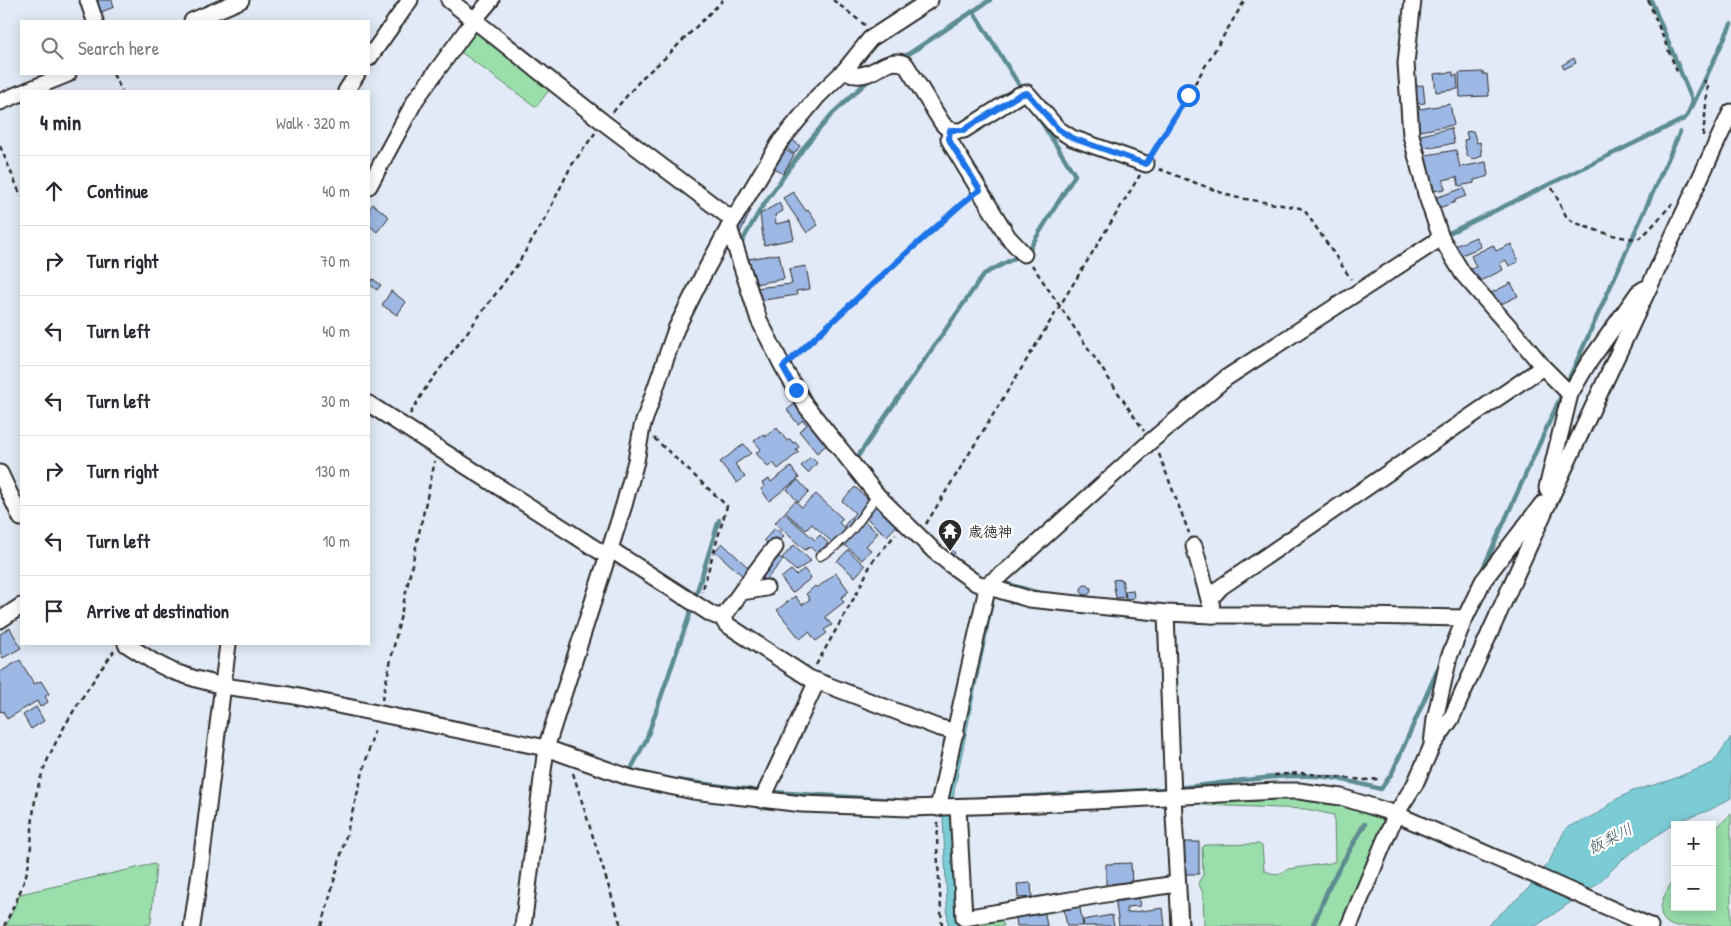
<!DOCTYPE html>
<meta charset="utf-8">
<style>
body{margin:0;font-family:"Patrick Hand","Klee One",sans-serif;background:#f7f7f7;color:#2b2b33}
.controls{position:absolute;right:15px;bottom:15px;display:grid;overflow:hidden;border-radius:0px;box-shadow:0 2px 12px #0003}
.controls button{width:45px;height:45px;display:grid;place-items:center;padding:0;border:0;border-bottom:1px solid #e1e1e2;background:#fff;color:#2b2b33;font:25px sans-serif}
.stop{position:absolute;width:15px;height:15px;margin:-11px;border:4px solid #1a73e8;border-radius:50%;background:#fff}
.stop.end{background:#1a73e8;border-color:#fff;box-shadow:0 1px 5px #0008}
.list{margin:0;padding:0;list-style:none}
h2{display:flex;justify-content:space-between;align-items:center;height:65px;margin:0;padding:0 20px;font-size:21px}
h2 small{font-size:16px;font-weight:400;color:#7c7c81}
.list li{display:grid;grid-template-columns:32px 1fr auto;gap:15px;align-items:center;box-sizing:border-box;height:70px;padding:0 20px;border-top:1px solid #e1e1e2}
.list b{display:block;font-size:19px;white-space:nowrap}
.list em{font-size:16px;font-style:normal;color:#7c7c81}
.icon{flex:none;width:28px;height:28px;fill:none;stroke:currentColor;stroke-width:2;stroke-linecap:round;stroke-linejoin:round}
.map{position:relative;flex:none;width:1731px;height:926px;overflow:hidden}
.search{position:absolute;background:#fff;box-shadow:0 2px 12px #0003;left:20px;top:20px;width:350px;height:55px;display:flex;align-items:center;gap:12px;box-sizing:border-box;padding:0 18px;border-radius:0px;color:#7c7c81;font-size:19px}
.panel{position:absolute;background:#fff;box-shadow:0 2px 12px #0003;left:20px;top:90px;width:350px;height:555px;border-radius:0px}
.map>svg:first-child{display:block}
.green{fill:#99deab;stroke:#62846b}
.water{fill:#7cccd6;stroke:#5c8c92}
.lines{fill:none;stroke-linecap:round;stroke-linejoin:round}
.stream{stroke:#5c8c92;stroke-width:4.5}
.building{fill:#9db8e4;stroke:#2b2b2b}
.service-casing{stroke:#2b2b2b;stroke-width:11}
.minor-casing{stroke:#2b2b2b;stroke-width:19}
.path{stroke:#2b2b2b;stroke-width:2.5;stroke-dasharray:5 4;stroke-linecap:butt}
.service{stroke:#fff;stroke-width:8}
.minor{stroke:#fff;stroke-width:15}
.route{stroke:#1a73e8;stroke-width:6}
.labels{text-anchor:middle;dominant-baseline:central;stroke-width:4.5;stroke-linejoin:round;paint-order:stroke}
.poi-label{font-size:15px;font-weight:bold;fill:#2b2b2b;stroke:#fff;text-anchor:start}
.water-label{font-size:16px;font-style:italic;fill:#435b5e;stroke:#fff}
</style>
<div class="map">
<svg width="1731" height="926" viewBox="0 0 1731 926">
<rect width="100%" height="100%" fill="#e2eaf7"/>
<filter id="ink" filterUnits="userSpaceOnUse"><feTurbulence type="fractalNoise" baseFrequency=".02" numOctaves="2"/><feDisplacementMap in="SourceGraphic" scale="10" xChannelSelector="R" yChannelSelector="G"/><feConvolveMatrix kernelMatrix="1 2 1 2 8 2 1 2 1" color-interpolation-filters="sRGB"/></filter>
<g filter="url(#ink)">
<g class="green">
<polygon points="475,27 551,88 536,107 458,50"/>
<path d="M1302 799 1338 804 1381 816 1383 823 1343 926H1314L1332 883 1366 825 1363 822 1329 883 1310 926H1204L1203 893 1198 883 1203 875 1202 848 1205 845 1259 844 1262 846 1264 870C1272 875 1281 875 1288 869L1331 863 1335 861 1334 815 1306 809 1203 805 1221 801Z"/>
<path d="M1731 814V926H1673C1650 917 1665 892 1675 878V907H1712V832Z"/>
<polygon points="154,864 156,865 151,923 149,925 6,926 20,894"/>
<polygon points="1001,918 1004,926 967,926 968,923"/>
</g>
<g class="water">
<polygon points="990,594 995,596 954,791 952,822 957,926 948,926 943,817 944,801"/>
<polygon points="1731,737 1731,798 1710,810 1676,822 1624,858 1596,885 1536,926 1487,926 1528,889 1550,860 1566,828 1599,813 1615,800 1633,791 1668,781 1713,763"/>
</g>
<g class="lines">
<g class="stream">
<polyline points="973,11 1021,88"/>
<polyline points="901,59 990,0"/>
<polyline points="1692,107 1731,24"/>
<polyline points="1447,234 1684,119 1687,116 1693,102 1651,0"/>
<polyline points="740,245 760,210 805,146 832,114 870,79"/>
<polyline points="1567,383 1680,132"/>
<polyline points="856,459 984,274 1028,251 1075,175 1037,115"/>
<polyline points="1481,573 1561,396"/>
<polyline points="1001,582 1039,593"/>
<polyline points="695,598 719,520"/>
<polyline points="632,767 646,740 693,605"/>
<polyline points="635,771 648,774"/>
<polyline points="676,780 752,790"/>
<path d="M1178 788C1221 784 1273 774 1316 776 1338 777 1359 784 1381 789L1392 773 1441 662"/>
<polyline points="773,792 894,800"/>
<polyline points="976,799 1166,789"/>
<polyline points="1313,926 1331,883 1365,824"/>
</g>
</g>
<g class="building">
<polygon points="91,0 112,0 114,7 96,14"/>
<polygon points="1574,58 1576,63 1564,69 1562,65"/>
<polygon points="1453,72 1453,76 1457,75 1458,89 1436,92 1434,74"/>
<polygon points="1483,72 1483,74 1487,74 1489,96 1460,97 1459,73"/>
<polygon points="1423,85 1425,103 1415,104 1413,86"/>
<polygon points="1450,104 1454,125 1419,131 1414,107 1419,106 1420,109"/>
<polygon points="1451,128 1454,143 1431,148 1431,146 1424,147 1426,154 1422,155 1417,136"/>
<polygon points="1473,131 1477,143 1480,142 1482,156 1472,160 1472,158 1467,156 1464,140 1468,139 1466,132"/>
<polygon points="789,137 800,146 794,154 783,145"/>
<polygon points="782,148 794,155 783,174 771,166"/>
<polygon points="1456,150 1460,167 1486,162 1488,175 1486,177 1474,180 1474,183 1459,186 1457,177 1443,180 1445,189 1428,192 1421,156"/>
<polygon points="1464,188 1466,196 1455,200 1455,202 1439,208 1435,198"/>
<polygon points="793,192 806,211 808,210 818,225 807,233 783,198"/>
<polygon points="779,203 783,211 775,215 776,224 790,221 794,239 764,245 760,214"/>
<polygon points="373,204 389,217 377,232 369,225 369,209"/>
<polygon points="745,207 751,210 740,233 735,230"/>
<polygon points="1476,237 1481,247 1459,256 1455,246"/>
<polygon points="1511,244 1518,262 1509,266 1506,260 1500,263 1503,270 1478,282 1474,274 1471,275 1469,270 1476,267 1471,256 1493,245 1496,251"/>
<polygon points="779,254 784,279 754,284 748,259"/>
<polygon points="806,266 810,289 796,291 797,295 758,301 756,288 792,284 789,269"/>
<polygon points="373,279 381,285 377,290 369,284"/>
<polygon points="1511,283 1518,296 1497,306 1491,293"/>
<polygon points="391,291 406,302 397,315 382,305"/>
<polygon points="797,402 830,442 817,453 799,431 807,425 803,420 798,424 787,410"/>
<polygon points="777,428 787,441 790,439 793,443 795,442 799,447 796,450 799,452 778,469 773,463 768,467 756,453 761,449 754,441 763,434 765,437"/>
<polygon points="744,444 751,453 735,464 745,477 737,483 720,462"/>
<polygon points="811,457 817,463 808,473 801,466"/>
<polygon points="791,467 799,478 769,501 761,489 765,486 762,483 769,479 771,482"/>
<polygon points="798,480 809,492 798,502 787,489"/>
<polygon points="855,487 871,502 849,530 844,526 855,513 842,501"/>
<polygon points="816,494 843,519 839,523 848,531 835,545 812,524 806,530 785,512 795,501 802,507"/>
<polygon points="876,502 899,523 887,536 864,516"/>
<polygon points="784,513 815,540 820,535 828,543 818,554 810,547 805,550 775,523"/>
<polygon points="863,520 878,533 866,546 871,550 862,560 842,543"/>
<polygon points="775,528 784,536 773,549 764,540"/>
<polygon points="722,543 753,572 746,579 715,551"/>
<polygon points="794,545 811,561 796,571 782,558"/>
<polygon points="949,547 955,553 951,557 945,552"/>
<polygon points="848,550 865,566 855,577 837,561"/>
<polygon points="775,554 783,560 759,588 750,580"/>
<polygon points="804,569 811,578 792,593 781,578 791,570 796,575"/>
<polygon points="836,573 849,591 841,598 844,602 825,617 832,625 824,630 827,633 816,641 809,632 800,639 777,610 795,596 802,605 810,599 806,594 815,586 817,588"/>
<polygon points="1122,579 1125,597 1116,598 1113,580"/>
<circle cx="1086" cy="590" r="5"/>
<polygon points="1133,590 1134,598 1126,599 1125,591"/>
<polygon points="10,628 21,648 3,658 0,652 0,634"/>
<polygon points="20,660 34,684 41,681 49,694 45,696 48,702 40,707 37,701 7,719 3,711 0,712 0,672"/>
<polygon points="36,707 44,721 31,729 23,715"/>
<polygon points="1181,842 1199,842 1199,874 1182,874"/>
<polygon points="1131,863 1132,887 1106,887 1106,864"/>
<polygon points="1031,883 1032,897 1018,898 1017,884"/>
<polygon points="1138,894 1140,906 1127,907 1127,913 1163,908 1165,926 1119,926 1115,897"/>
<polygon points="1181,897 1187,897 1189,926 1183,926"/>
<polygon points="1079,902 1083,926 1067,926 1063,904"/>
<polygon points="1044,909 1047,926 1017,926 1015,912"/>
<polygon points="1112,915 1114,926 1084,926 1083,920"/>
</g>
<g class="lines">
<defs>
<path id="service" d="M820 556C846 542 860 520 877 495"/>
<g id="minor">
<polyline points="88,0 95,21"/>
<polyline points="449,0 603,122 733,220"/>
<polyline points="1413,0 1406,63 1411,135 1426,194 1441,238 1463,274 1520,339 1543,367 1570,394"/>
<polyline points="192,21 241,0"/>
<polyline points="369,58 410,0"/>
<path d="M845 70C848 72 852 74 856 75 873 78 889 54 906 65L942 123C948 131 955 132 964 130L1019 95 1027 93 1058 129 1072 138 1146 164"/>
<polyline points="26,91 68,74"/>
<polyline points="346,91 357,74"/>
<polyline points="0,102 21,93"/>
<polyline points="950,130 949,139 952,145 1008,237 1024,254"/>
<polyline points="369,186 416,99 474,20 491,0"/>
<polyline points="729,227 759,320 783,367 806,406 877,495 934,551 951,565 976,583 1029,599 1166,613 1212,615 1310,615 1465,618"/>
<polyline points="369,404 607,556"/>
<polyline points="0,473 21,518"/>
<polyline points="1548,491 1547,488 1570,394 1587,365 1638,293 1644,289"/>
<polyline points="1194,546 1210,603"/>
<path d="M610 549 711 614 716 616H724C741 592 757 569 775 547"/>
<polyline points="742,592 766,588"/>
<polyline points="1166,613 1173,797 1180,926"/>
<polyline points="1212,615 1211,598 1221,587 1543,367"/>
<polyline points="724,616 724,621 726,624 809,678 937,727 956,732"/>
<polyline points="0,620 21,606"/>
<polyline points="126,644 154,662 172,671 196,679 223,686 289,695 546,748 631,778 693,791 802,804 909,808 1038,804 1276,791 1299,791 1341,797 1396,814 1650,926"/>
<polyline points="1432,744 1435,719 1449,657 1465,618 1483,581 1542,504"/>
<polyline points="762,800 817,681"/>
<polyline points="938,808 988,584 1005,572 1151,441 1226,378 1441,238"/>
<polyline points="958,808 964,918 1112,893 1177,884"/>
<polyline points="192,926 199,879 228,644"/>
<polyline points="523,926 546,748 624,505 636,461 642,427 676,329 702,277 729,227 780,142 818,96 845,70 870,39 930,0"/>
<polyline points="1349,926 1396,814 1415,784 1432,746 1451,719 1551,497 1731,112"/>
</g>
</defs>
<use href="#service" class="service-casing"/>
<use href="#minor" class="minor-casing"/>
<g class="path">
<polyline points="833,0 865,25"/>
<polyline points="1648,0 1678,74"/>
<polyline points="113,74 122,91"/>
<polyline points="613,112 643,77 665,58 723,0"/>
<polyline points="1703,136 1708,85 1704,80"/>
<polyline points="0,146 21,196"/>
<polyline points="1153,153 1245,0"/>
<polyline points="1159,169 1233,197 1300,208 1305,211 1351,279"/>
<path d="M1552 188 1567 218C1576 225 1628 242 1639 238 1645 236 1666 210 1672 204"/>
<polyline points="1032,265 1144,431"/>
<polyline points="793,358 968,198"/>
<polyline points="410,414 425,389 517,265 545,219 571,166 595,133"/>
<polyline points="654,438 727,506 702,592"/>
<polyline points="1159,454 1189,533"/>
<polyline points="926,524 1140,175"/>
<polyline points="816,665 858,591 872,562 896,534"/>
<polyline points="382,700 435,461"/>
<polyline points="573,773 621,926"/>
<polyline points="1274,775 1302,773 1364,780 1379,779"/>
<polyline points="938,822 937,848 942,926"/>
<path d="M4 926C13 908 26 882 29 862 33 837 31 812 38 787 50 742 87 689 114 651"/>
<polyline points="322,926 375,727"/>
</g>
<use href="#service" class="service"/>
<use href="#minor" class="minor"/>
</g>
</g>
<g class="lines" filter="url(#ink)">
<path class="route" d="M796 390 783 367C831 323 878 278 927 235 945 220 960 203 980 190L952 145 949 139 950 130H964L1019 95 1027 93 1058 129 1072 138 1146 164 1188 95"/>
</g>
<defs>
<symbol id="temple-pin" viewBox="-11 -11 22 30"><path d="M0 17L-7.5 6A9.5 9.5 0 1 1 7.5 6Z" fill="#2b2b2b" stroke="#fff"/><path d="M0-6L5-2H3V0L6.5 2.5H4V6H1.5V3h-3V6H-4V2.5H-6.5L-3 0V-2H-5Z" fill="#fff"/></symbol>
</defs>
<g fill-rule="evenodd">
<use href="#temple-pin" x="936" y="517" width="28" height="38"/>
</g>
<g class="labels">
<g class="poi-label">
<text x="968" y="531">歳徳神</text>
</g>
<g class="water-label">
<text transform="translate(1610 838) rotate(-27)">飯梨川</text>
</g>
</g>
</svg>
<div class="controls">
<button>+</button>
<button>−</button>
</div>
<div class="stop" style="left:1188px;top:95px"></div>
<div class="stop end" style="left:796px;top:390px"></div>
<div class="search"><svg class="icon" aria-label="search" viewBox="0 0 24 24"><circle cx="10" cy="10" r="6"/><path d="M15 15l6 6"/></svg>Search here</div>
<section class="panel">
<h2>4 min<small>Walk · 320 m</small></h2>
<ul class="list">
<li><svg class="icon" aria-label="ahead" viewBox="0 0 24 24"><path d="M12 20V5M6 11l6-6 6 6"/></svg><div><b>Continue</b></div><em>40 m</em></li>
<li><svg class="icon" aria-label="right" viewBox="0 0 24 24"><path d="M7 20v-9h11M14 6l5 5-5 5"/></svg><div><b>Turn right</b></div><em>70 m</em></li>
<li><svg class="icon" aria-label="left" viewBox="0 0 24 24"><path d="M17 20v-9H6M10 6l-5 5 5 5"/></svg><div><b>Turn left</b></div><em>40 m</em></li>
<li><svg class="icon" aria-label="left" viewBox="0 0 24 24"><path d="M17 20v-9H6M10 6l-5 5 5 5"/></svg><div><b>Turn left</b></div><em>30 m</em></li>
<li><svg class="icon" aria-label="right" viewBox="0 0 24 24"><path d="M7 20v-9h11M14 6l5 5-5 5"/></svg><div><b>Turn right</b></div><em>130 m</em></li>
<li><svg class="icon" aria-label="left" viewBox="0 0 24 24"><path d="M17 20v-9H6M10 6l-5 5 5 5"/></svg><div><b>Turn left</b></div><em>10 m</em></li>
<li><svg class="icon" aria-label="arrive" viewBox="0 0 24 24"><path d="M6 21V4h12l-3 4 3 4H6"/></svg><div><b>Arrive at destination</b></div></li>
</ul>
</section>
</div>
